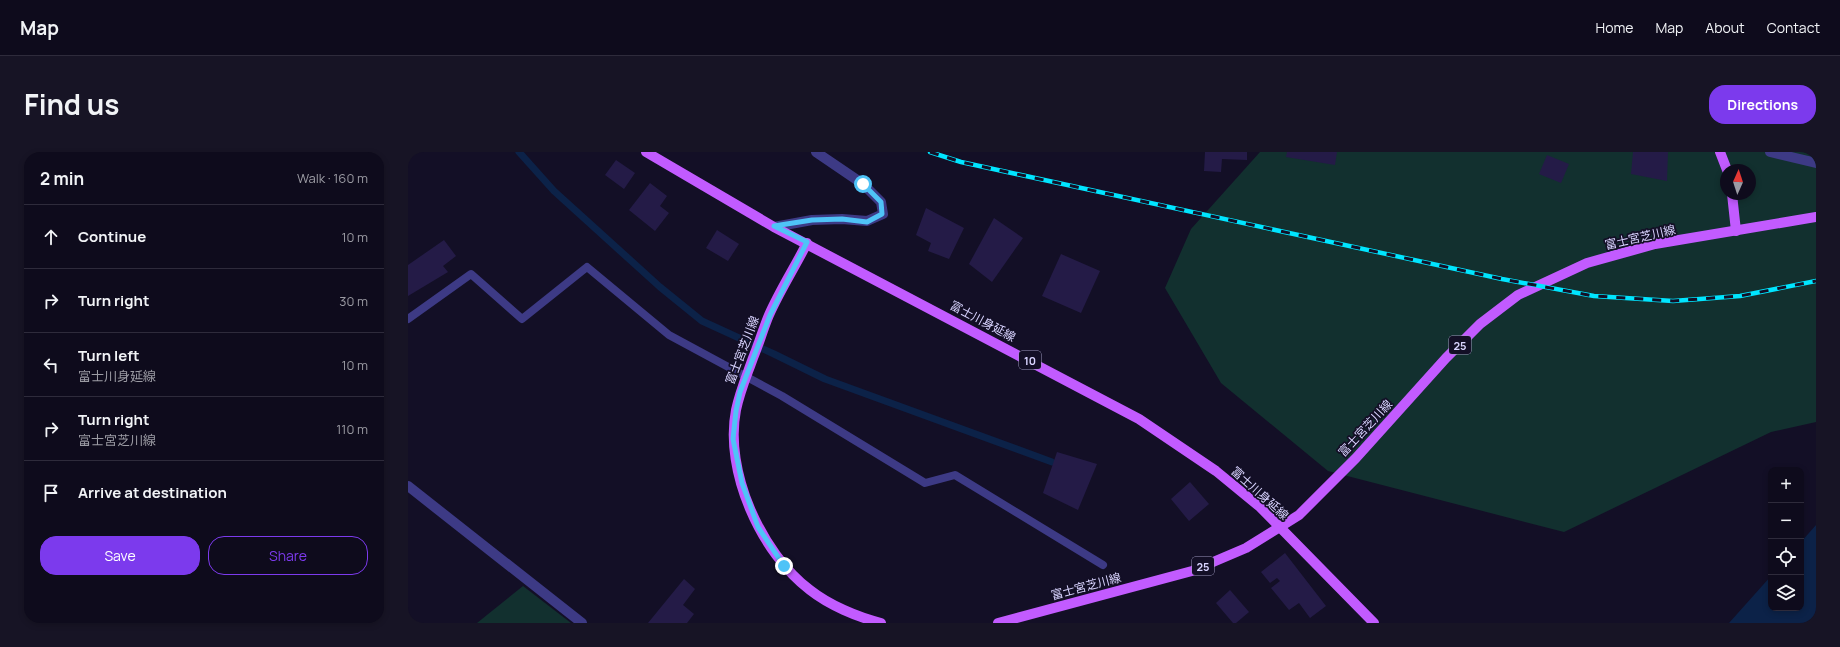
<!DOCTYPE html>
<meta charset="utf-8">
<style>
body{margin:0;font-family:Manrope,"Noto Sans JP",sans-serif;background:#171425;color:#f1f3f6}
.controls{position:absolute;right:12px;bottom:12px;display:grid;overflow:hidden;border-radius:8px;box-shadow:0 2px 6px #0003}
.controls button{width:36px;height:36px;display:grid;place-items:center;padding:0;border:0;border-bottom:1px solid #2e2b3b;background:#0e0b1c;color:#f1f3f6;font:20px sans-serif}
.compass{position:absolute;left:1312px;top:12px;width:36px;height:36px;border-radius:50%;background:#0e0b1c;box-shadow:0 2px 6px #0003;rotate:3deg}
.stop{position:absolute;width:12px;height:12px;margin:-9px;border:3px solid #4fc3f7;border-radius:50%;background:#fff}
.stop.end{background:#4fc3f7;border-color:#fff;box-shadow:0 1px 4px #0008}
.list{margin:0;padding:0;list-style:none}
h2{display:flex;justify-content:space-between;align-items:center;height:52px;margin:0;padding:0 16px;font-size:17px}
h2 small{font-size:13px;font-weight:400;color:#9b9ba3}
.list li{display:grid;grid-template-columns:26px 1fr auto;gap:12px;align-items:center;box-sizing:border-box;height:64px;padding:0 16px;border-top:1px solid #2e2b3b}
.list b{display:block;font-size:15px;white-space:nowrap}
.list p{margin:0;font-size:13px;white-space:nowrap;color:#9b9ba3}
.list em{font-size:13px;font-style:normal;color:#9b9ba3}
.actions{display:flex;gap:8px;padding:12px 16px}
.actions a{flex:1;padding:9px 0;border:1px solid #7c3aed;border-radius:16px;text-align:center;font-size:14px;color:#7c3aed}
.actions .main{background:#7c3aed;color:#fff}
.icon{flex:none;width:22px;height:22px;fill:none;stroke:currentColor;stroke-width:2;stroke-linecap:round;stroke-linejoin:round}
.map{position:relative;flex:none;width:1408px;height:471px;overflow:hidden;border-radius:16px}
header{display:flex;align-items:center;gap:24px;box-sizing:border-box;height:56px;padding:0 20px;background:#0e0b1c;border-bottom:1px solid #2e2b3b}
header strong{font-size:19px}
nav{display:flex;gap:22px;margin-inline-start:auto;font-size:14px}
.intro{display:flex;align-items:center;justify-content:space-between;box-sizing:border-box;height:96px;padding:0 24px}
h1{margin:0;font-size:28px}
.button{padding:10px 18px;border-radius:16px;background:#7c3aed;color:#fff;font-size:14px;font-weight:700}
main{display:flex;gap:24px;padding:0 24px}
aside{flex:1;background:#0e0b1c;border-radius:16px;box-shadow:0 2px 6px #0003}
.map>svg:first-child{display:block}
.green{fill:#12302f;fill-rule:evenodd}
.water{fill:#0c2248}
.lines{fill:none;stroke-linecap:round;stroke-linejoin:round}
.stream{stroke:#0c2248;stroke-width:7}
.building{fill:#241b47}
.lane{stroke:#3d3a85;stroke-width:8}
.street{stroke:#3d3a85;stroke-width:10}
.primary{stroke:#c25bff;stroke-width:10}
.rail-casing{stroke:#00e5ff;stroke-width:4.5}
.rail{stroke:#130f26;stroke-width:3;stroke-dasharray:9;stroke-linecap:butt}
.route{stroke:#4fc3f7;stroke-width:5}
.labels{text-anchor:middle;dominant-baseline:central;stroke-width:3.5;stroke-linejoin:round;paint-order:stroke}
.shield{fill:#130f26;stroke:#9e99be;stroke-width:1}
.shield-label{font-size:11px;font-weight:bold;fill:#d9d4ff}
.street-label{font-size:12px;fill:#d9d4ff;stroke:#130f26}
</style>
<header>
<strong>Map</strong>
<nav><a>Home</a><a>Map</a><a>About</a><a>Contact</a></nav>
</header>
<div class="intro"><h1>Find us</h1><a class="button">Directions</a></div>
<main>
<aside>
<h2>2 min<small>Walk · 160 m</small></h2>
<ul class="list">
<li><svg class="icon" aria-label="ahead" viewBox="0 0 24 24"><path d="M12 20V5M6 11l6-6 6 6"/></svg><div><b>Continue</b></div><em>10 m</em></li>
<li><svg class="icon" aria-label="right" viewBox="0 0 24 24"><path d="M7 20v-9h11M14 6l5 5-5 5"/></svg><div><b>Turn right</b></div><em>30 m</em></li>
<li><svg class="icon" aria-label="left" viewBox="0 0 24 24"><path d="M17 20v-9H6M10 6l-5 5 5 5"/></svg><div><b>Turn left</b><p>富士川身延線</p></div><em>10 m</em></li>
<li><svg class="icon" aria-label="right" viewBox="0 0 24 24"><path d="M7 20v-9h11M14 6l5 5-5 5"/></svg><div><b>Turn right</b><p>富士宮芝川線</p></div><em>110 m</em></li>
<li><svg class="icon" aria-label="arrive" viewBox="0 0 24 24"><path d="M6 21V4h12l-3 4 3 4H6"/></svg><div><b>Arrive at destination</b></div></li>
</ul>
<div class="actions"><a class="main">Save</a><a>Share</a></div>
</aside>
<div class="map">
<svg width="1408" height="471" viewBox="0 0 1408 471">
<rect width="100%" height="100%" fill="#130f26"/>
<g class="green">
<path d="M852 0H1408V270L1363 280 1156 380 920 319 813 231 757 136 783 77ZM1318 18H1342V42H1318Z"/>
<polygon points="115,434 163,471 69,471"/>
</g>
<polygon class="water" points="1408,373 1408,471 1321,471 1363,424 1363,456 1393,456 1393,390"/>
<g class="lines">
<polyline class="stream" points="111,0 146,39 252,135 294,169 366,202 417,227 644,310"/>
</g>
<g class="building">
<polygon points="797,0 839,0 839,8 814,7 813,20 796,19"/>
<polygon points="879,0 929,0 927,13 878,5"/>
<polygon points="1225,0 1260,0 1259,29 1223,22"/>
<polygon points="1139,3 1161,12 1153,31 1131,22"/>
<polygon points="208,8 227,21 216,37 197,23"/>
<polygon points="242,31 259,44 252,54 261,61 247,79 221,58"/>
<polygon points="518,56 556,76 541,107 520,99 523,91 508,83"/>
<polygon points="586,66 615,86 584,130 561,112"/>
<polygon points="309,78 331,92 320,109 298,96"/>
<polygon points="36,88 48,104 35,114 40,120 0,144 0,113"/>
<polygon points="653,102 692,119 673,161 634,144"/>
<polygon points="649,300 689,312 670,358 635,341"/>
<polygon points="782,330 801,352 781,369 763,347"/>
<polygon points="877,401 918,454 902,466 891,451 881,458 863,436 872,429 869,426 862,431 853,420"/>
<polygon points="276,427 287,437 275,453 286,462 279,471 240,471"/>
<polygon points="822,438 841,460 828,471 825,471 808,451"/>
</g>
<g class="lines">
<polyline class="lane" points="0,167 63,122 114,167 179,115 261,183 374,244 517,331 547,323 695,413"/>
<g class="street">
<polyline points="1362,0 1408,11"/>
<polyline points="366,75 404,68 434,67 459,69 475,62 473,50 455,32 408,0"/>
<polyline points="0,334 174,471"/>
</g>
<g class="primary">
<polyline points="238,0 366,75 731,267 808,319 852,355 966,471"/>
<polyline points="1312,0 1319,18"/>
<polyline points="1324,42 1328,79"/>
<path d="M399 91C387 115 372 138 361 163 355 177 351 192 345 206 339 223 332 239 328 258 316 319 353 401 402 438 421 453 449 465 473 471"/>
<polyline points="590,471 784,419 838,396 891,363 948,306 1038,206 1072,172 1110,143 1179,111 1247,92 1408,65"/>
</g>
<defs>
<polyline id="rail" points="522,0 553,10 1094,127 1186,144 1265,149 1332,144 1408,129"/>
</defs>
<use href="#rail" class="rail-casing"/>
<use href="#rail" class="rail"/>
</g>
<g class="lines">
<polyline class="route" points="376,414 350,375 334,331 325,287 328,259 332,240 362,163 399,90 366,74 404,68 434,67 459,70 474,62 473,50 455,32"/>
</g>
<g class="labels">
<g class="shield">
<rect x="1041" y="184" width="22" height="18" rx="3"/>
<rect x="611" y="199" width="22" height="18" rx="3"/>
<rect x="784" y="405" width="22" height="18" rx="3"/>
</g>
<g class="shield-label">
<text x="1052" y="193">25</text>
<text x="622" y="208">10</text>
<text x="795" y="414">25</text>
</g>
<g class="street-label">
<text transform="translate(1232 85) rotate(-13)">富士宮芝川線</text>
<text transform="translate(575 169) rotate(28)">富士川身延線</text>
<text transform="translate(334 198) rotate(-69)">富士宮芝川線</text>
<text transform="translate(957 276) rotate(-47)">富士宮芝川線</text>
<text transform="translate(852 341) rotate(42)">富士川身延線</text>
<text transform="translate(678 434) rotate(-15)">富士宮芝川線</text>
</g>
</g>
</svg>
<div class="controls">
<button>+</button>
<button>−</button>
<button><svg class="icon" aria-label="locate" viewBox="0 0 24 24"><circle cx="12" cy="12" r="6"/><path d="M12 2v4M12 18v4M2 12h4M18 12h4"/></svg></button>
<button><svg class="icon" aria-label="layers" viewBox="0 0 24 24"><path d="M12 4l9 5-9 5-9-5zM3 14l9 5 9-5"/></svg></button>
</div>
<svg class="compass" viewBox="-18 -18 36 36"><path d="M0-13l5 13h-10z" fill="#e53935"/><path d="M0 13l5-13h-10z" fill="#9b9ba3"/></svg>
<div class="stop" style="left:455px;top:32px"></div>
<div class="stop end" style="left:376px;top:414px"></div>
</div>
</main>
